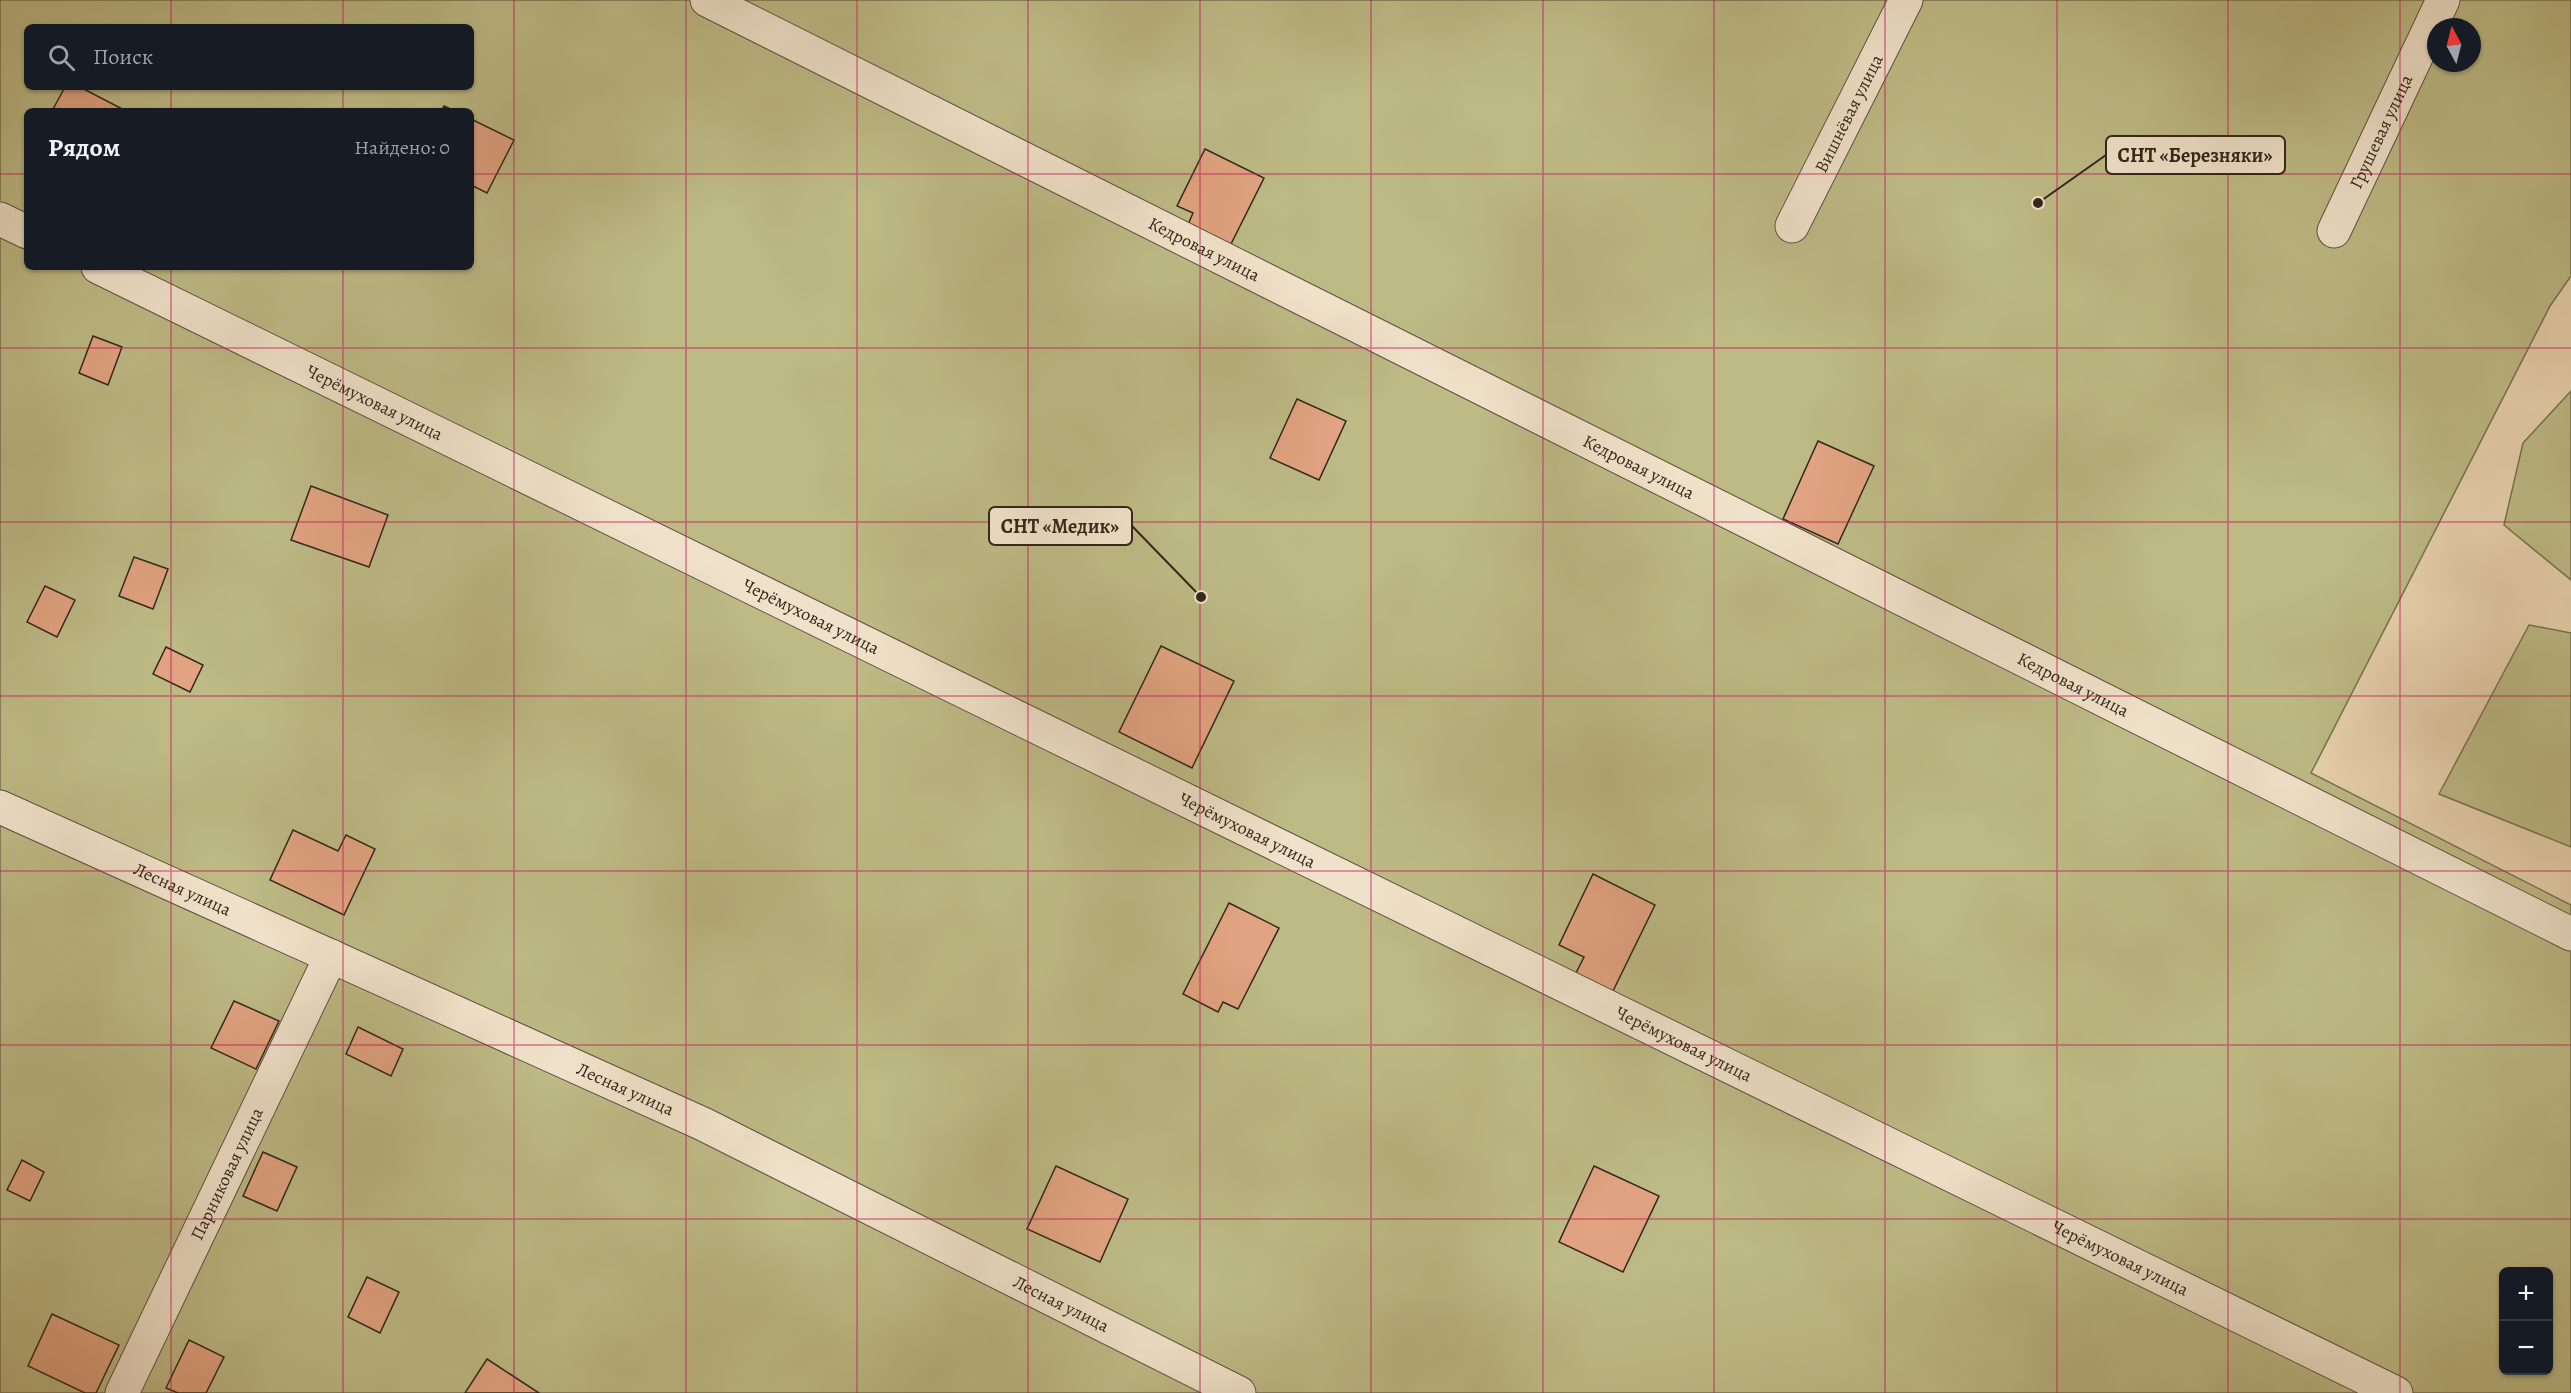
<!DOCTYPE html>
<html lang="ru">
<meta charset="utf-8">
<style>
body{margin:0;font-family:Alegreya,serif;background:#242831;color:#f1f3f6}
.controls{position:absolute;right:18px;bottom:18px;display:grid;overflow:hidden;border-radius:9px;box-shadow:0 2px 4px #0004}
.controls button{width:54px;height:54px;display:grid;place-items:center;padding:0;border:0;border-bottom:2px solid #363941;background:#171b24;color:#f1f3f6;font:30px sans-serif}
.compass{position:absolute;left:2427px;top:18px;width:54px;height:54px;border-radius:50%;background:#171b24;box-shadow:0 2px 4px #0004;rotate:353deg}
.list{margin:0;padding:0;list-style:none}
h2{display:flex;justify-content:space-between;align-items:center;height:78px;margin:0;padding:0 24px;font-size:26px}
h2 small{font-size:20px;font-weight:400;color:#9ea1a6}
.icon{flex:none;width:33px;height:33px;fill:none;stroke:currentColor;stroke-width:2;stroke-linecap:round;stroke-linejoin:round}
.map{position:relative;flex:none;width:2571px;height:1393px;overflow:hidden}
.search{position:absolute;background:#171b24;box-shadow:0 2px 4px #0004;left:24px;top:24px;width:450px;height:66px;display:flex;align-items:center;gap:15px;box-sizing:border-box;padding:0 21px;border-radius:9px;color:#9ea1a6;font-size:22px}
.panel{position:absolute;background:#171b24;box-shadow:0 2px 4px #0004;left:24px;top:108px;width:450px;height:162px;border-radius:9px}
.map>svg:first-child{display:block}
.green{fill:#bdba85;stroke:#787050;stroke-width:1.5;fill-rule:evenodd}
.building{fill:#e1a381;stroke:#32271b;stroke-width:1.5}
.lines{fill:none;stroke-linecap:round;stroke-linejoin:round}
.street-casing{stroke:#605240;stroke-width:35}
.street{stroke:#f0e2ca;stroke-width:33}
.grid{fill:none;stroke:#c2185b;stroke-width:1.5;stroke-opacity:0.55}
.labels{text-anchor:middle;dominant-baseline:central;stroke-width:6;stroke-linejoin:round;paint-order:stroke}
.street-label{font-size:18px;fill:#32271b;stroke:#f0e2ca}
.leader{fill:none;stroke:#32271b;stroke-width:2}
.callout-dot{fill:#32271b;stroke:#f0e2ca;stroke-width:2}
.callout{fill:#f0e2ca;stroke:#32271b;stroke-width:2}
.callout-label{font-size:20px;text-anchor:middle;font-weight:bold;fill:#32271b}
</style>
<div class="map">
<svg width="2571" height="1393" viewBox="0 0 2571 1393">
<rect width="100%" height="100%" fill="#e8d2ae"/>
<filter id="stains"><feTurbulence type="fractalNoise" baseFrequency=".00333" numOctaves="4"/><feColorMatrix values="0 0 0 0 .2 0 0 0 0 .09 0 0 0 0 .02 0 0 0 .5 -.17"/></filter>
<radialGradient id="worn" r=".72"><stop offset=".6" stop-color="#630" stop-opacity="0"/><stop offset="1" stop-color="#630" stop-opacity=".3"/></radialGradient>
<g class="green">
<path d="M0 0H2571V276L2550 306 2311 773 2571 905V1393H0ZM27 27H471V87H27ZM2436 27H2472V63H2436ZM27 111H471V267H27ZM2504 1272H2548V1370H2504Z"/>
<polygon points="2571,391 2571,580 2504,525 2523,443"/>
<polygon points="2529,625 2571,633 2571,847 2439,794"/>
</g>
<g class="building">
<polygon points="65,87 80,87 126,111 52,111"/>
<polygon points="444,106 455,111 441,111"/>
<polygon points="471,119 514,140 487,193 471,185"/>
<polygon points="1205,149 1264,178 1229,248 1187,227 1193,213 1177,206"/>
<polygon points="93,336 122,347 108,385 79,373"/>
<polygon points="1297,399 1346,421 1319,480 1270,458"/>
<polygon points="1818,441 1874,466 1838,544 1783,519"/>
<polygon points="311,486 388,515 369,567 291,540"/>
<polygon points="134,557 168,569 153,609 119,596"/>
<polygon points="45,586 75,600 57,637 27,622"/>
<polygon points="1161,646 1234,681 1192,768 1119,732"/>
<polygon points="166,647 203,665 190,692 153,674"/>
<polygon points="293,830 338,851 346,835 375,849 344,915 270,880"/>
<polygon points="1593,874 1655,905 1611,995 1574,977 1584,957 1559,945"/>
<polygon points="1229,903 1279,928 1238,1009 1223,1002 1218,1012 1183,994"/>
<polygon points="234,1001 279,1021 256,1069 211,1048"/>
<polygon points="358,1027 403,1049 391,1076 346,1054"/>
<polygon points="263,1152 297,1167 277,1211 243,1196"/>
<polygon points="22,1160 44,1172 30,1201 7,1190"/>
<polygon points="1056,1166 1128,1199 1100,1262 1027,1229"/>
<polygon points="1594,1166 1659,1196 1623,1272 1559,1242"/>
<polygon points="367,1277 399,1292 380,1333 348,1317"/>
<polygon points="52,1314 119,1345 96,1393 85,1393 28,1366"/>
<polygon points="189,1340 224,1357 206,1393 178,1393 166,1388"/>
<polygon points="487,1359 539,1393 465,1393"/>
</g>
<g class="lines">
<defs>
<g id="street">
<path id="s1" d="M707 0 2571 934"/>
<polyline points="0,219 27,232"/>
<path id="s2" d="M1792 226 1906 0"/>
<path id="s3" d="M2334 231 2443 0"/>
<path id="s4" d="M98 267 2396 1393"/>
<path id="s5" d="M0 807 703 1124 1239 1393"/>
<path id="s6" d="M122 1393 331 956"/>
</g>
</defs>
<use href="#street" class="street-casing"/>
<use href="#street" class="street"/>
</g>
<path class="grid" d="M171 0V27M343 0V27M514 0V1393M686 0V1393M857 0V1393M1028 0V1393M1200 0V1393M1371 0V1393M1543 0V1393M1714 0V1393M1885 0V1393M2057 0V1393M2228 0V1393M2400 0V1393M171 87V111M343 87V111M0 174H27M471 174H2571M171 267V1393M343 267V1393M0 348H2571M0 522H2571M0 696H2571M0 871H2571M0 1045H2571M0 1219H2571"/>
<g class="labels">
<g class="street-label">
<text stroke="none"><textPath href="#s2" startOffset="126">Вишнёвая улица</textPath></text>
<text stroke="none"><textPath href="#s3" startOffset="110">Грушевая улица</textPath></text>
<text stroke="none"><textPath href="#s1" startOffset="556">Кедровая улица</textPath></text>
<text stroke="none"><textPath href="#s4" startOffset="308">Черёмуховая улица</textPath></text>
<text stroke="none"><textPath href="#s1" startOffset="1042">Кедровая улица</textPath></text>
<text stroke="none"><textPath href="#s4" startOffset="794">Черёмуховая улица</textPath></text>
<text stroke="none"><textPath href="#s1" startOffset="1528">Кедровая улица</textPath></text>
<text stroke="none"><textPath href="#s4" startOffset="1280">Черёмуховая улица</textPath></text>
<text stroke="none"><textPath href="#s5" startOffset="200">Лесная улица</textPath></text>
<text stroke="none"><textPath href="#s4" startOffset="1766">Черёмуховая улица</textPath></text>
<text stroke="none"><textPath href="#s5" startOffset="686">Лесная улица</textPath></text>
<text stroke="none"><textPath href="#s6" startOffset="243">Парниковая улица</textPath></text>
<text stroke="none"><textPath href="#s4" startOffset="2252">Черёмуховая улица</textPath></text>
<text stroke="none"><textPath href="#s5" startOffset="1172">Лесная улица</textPath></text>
</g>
</g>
<path class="leader" d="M2038 203L2106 155M1201 597L1132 526"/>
<g class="callout-dot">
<circle cx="2038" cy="203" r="6"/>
<circle cx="1201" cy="597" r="6"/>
</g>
<g class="callout">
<rect x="2106" y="136" width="179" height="38" rx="6"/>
<rect x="989" y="507" width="143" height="38" rx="6"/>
</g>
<g class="callout-label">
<text x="2195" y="162">СНТ «Березняки»</text>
<text x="1060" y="533">СНТ «Медик»</text>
</g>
<rect width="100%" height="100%" filter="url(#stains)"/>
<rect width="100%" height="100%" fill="url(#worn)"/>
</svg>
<div class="controls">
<button>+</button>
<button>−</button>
</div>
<svg class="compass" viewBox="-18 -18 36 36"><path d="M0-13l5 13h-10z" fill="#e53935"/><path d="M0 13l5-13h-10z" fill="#9ea1a6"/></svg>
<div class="search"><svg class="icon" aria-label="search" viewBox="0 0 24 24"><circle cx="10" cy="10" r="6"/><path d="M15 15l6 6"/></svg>Поиск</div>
<section class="panel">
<h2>Рядом<small>Найдено: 0</small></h2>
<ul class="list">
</ul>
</section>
</div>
